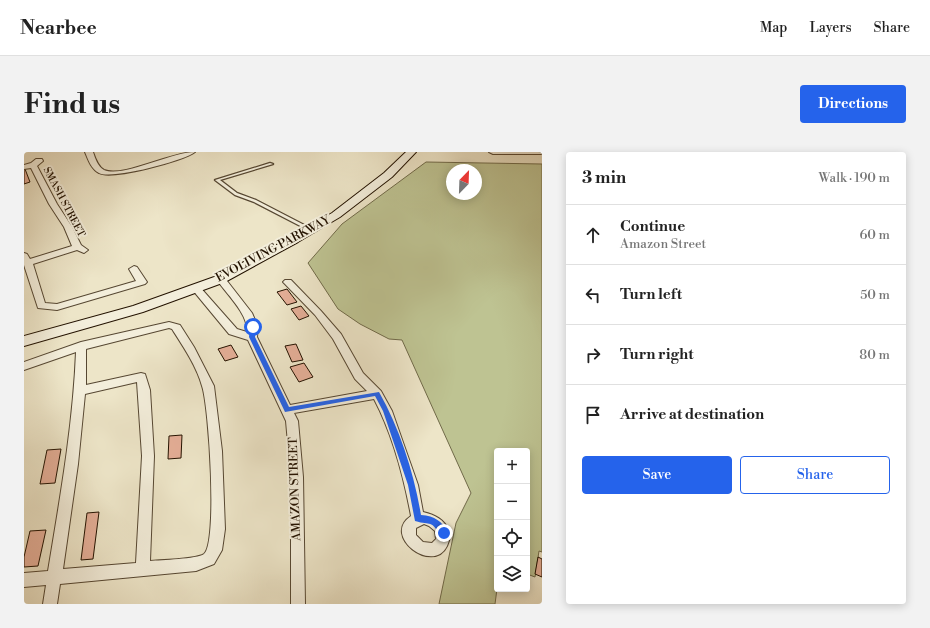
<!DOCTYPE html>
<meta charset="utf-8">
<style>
body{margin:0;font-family:"Libre Bodoni",serif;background:#f2f2f2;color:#222}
.controls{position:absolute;right:12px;bottom:12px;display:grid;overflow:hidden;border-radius:4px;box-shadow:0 2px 10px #0003}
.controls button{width:36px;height:36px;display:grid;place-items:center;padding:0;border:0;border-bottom:1px solid #e0e0e0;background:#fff;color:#222;font:20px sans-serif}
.compass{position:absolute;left:422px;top:12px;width:36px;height:36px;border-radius:50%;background:#fff;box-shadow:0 2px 10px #0003;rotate:23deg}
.stop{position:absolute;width:12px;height:12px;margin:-9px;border:3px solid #2563eb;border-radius:50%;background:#fff}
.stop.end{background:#2563eb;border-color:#fff;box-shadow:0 1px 4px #0008}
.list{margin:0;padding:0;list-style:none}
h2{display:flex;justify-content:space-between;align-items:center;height:52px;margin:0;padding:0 16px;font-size:17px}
h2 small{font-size:13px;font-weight:400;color:#767676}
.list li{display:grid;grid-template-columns:26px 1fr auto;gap:12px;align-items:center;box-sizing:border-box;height:60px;padding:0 16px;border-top:1px solid #e0e0e0}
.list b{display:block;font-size:15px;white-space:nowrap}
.list p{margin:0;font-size:13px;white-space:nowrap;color:#767676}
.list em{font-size:13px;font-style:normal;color:#767676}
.actions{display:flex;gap:8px;padding:12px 16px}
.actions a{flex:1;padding:9px 0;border:1px solid #2563eb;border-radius:4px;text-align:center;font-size:14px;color:#2563eb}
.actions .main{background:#2563eb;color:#fff}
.icon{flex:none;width:22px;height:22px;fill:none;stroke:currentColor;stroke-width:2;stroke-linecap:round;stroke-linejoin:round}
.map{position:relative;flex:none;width:518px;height:452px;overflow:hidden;border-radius:4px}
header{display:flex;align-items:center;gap:24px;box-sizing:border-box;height:56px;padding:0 20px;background:#fff;border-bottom:1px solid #e0e0e0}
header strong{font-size:19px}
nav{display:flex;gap:22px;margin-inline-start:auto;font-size:14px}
.intro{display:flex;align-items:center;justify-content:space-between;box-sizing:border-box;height:96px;padding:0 24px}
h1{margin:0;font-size:28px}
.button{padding:10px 18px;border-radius:4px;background:#2563eb;color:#fff;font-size:14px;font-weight:700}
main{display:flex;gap:24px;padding:0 24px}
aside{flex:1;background:#fff;border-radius:4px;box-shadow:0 2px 10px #0003}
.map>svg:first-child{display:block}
.green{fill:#bec392;stroke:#706a49;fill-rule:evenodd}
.building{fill:#e5af98;stroke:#231200}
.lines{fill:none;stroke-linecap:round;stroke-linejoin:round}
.lane-casing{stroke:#564732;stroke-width:2.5}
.street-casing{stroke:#564732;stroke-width:2}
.secondary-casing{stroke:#231200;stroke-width:2}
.lane{fill:#f3eedb;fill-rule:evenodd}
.street{fill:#f3eedb;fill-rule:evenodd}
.secondary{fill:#f3eedb;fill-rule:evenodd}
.route{fill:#2563eb}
.labels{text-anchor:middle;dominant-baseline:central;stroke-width:4;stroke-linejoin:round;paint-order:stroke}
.far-street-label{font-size:10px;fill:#231200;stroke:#f3eedb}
.street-label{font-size:12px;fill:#231200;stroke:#f3eedb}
</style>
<header>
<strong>Nearbee</strong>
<nav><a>Map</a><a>Layers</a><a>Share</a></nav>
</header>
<div class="intro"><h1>Find us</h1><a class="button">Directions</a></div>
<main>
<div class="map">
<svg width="518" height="452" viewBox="0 0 518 452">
<rect width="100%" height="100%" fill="#ede5c8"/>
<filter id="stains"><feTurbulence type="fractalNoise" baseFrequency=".005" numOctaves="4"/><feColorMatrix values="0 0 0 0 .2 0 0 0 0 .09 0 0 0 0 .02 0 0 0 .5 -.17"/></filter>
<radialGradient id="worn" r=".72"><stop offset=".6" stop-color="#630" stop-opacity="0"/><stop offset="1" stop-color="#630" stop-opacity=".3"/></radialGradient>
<path class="green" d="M402 10 518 12V400L515 399 511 425 503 422V299H473V437L471 452H415L432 371 447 341 378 188 365 187 336 172 314 157 284 111 318 72ZM428 18H452V42H428Z"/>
<g class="building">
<polygon points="0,17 1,17 6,30 0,32"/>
<polygon points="263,137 273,150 263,153 253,140"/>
<polygon points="277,154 285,164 275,168 267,157"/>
<polygon points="272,192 279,208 268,210 261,194"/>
<polygon points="207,193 214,205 201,209 194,197"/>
<polygon points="280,211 289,225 275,230 266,215"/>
<polygon points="158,283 157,306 144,307 145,284"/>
<polygon points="37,297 31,331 16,332 23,298"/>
<polygon points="75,360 69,407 57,408 63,361"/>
<polygon points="22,378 14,414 0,415 0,405 6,379"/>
<polygon points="514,405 518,407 518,425 511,422"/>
</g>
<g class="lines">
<defs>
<polygon id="lane" points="246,11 249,12 196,28 213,41 232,48 288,77 288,79 286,79 230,50 211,43 191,28"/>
<g id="street">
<path d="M61 0H69C71 6 74 15 80 18 99 26 147 0 171 0 160 9 87 28 75 21 67 17 64 7 61 0Z"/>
<polygon points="465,0 518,0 518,2 469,2"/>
<polygon points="12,7 18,7 19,9 13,14 33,52 48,75 57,93 64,98 60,101 53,98 9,112 21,151 33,152 112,129 105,117 110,114 113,115 123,130 121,132 33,158 14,156 0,113 0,101 3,102 6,107 48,94 40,75 25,52 7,16 0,17 0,13 7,11"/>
<path d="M197 124 200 125 228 161 234 175 233 185 266 253 343 239 331 227 309 187 291 163 261 132 259 130 261 128H267L297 159 317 182 339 221 357 239 368 259 394 333 399 360C411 363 420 367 425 379 427 385 425 389 423 394 409 423 357 384 387 364 380 326 368 281 350 247L270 261 274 269 279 325 281 452H267V325L262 269 224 188 205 182 167 136 169 134H175L213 177 223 180C225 163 202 141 192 127ZM400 372 405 374 411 379 412 387 408 391 399 390 392 383V376Z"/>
<path d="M145 170 156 173 170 195 190 234 198 299 201 377 198 398 190 412 172 419 36 432 33 452H19L22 433 0 435V421L24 419C36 346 49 274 52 200L0 218V210L57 190ZM145 176 148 177C159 194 173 215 178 234 185 254 194 391 180 402 173 407 137 408 126 409L130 304 126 238 121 222 117 221 62 233V197ZM113 230 118 304 112 411 39 417 54 312 61 242Z"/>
</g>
<polygon id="secondary" points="382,0 392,0 368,25 316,65 274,90 201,130 119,160 0,194 0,184 109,154 193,124 266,86 308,61 360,21"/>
</defs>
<use href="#lane" class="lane-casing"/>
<use href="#street" class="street-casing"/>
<use href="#secondary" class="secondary-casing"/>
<use href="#lane" class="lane"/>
<use href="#street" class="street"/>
<use href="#secondary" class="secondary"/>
</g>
<path class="route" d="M229 173 232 175 231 185 265 255 355 240C376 277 390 321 397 363 411 364 418 369 424 381L422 384H417C406 367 408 374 391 369L384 333 359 259 351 244 261 260 225 185 226 175Z"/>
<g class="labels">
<g class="far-street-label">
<text transform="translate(40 50) rotate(62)">SMASH STREET</text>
</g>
<g class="street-label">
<text transform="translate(249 97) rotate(-28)">EVOLIVING PARKWAY</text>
<text transform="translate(271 337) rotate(-92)">AMAZON STREET</text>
</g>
</g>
<rect width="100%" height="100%" filter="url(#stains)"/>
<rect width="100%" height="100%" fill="url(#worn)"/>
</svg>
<div class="controls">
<button>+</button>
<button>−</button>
<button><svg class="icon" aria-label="locate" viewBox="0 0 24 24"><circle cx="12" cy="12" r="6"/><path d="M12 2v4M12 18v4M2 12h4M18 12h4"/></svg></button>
<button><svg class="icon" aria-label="layers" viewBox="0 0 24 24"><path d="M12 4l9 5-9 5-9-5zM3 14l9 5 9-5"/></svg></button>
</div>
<svg class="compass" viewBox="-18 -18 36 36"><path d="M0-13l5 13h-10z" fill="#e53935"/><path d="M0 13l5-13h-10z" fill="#767676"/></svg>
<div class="stop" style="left:229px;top:175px"></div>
<div class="stop end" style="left:420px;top:381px"></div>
</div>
<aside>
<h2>3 min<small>Walk · 190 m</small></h2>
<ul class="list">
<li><svg class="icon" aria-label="ahead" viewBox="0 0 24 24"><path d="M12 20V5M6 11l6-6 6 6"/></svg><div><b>Continue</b><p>Amazon Street</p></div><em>60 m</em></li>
<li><svg class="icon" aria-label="left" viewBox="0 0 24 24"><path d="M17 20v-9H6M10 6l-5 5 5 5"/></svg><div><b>Turn left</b></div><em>50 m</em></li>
<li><svg class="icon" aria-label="right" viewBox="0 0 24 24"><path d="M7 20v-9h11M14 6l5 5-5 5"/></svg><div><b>Turn right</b></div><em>80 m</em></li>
<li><svg class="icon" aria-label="arrive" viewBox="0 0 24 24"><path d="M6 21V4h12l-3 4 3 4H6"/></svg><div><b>Arrive at destination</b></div></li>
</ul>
<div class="actions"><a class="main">Save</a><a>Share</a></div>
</aside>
</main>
